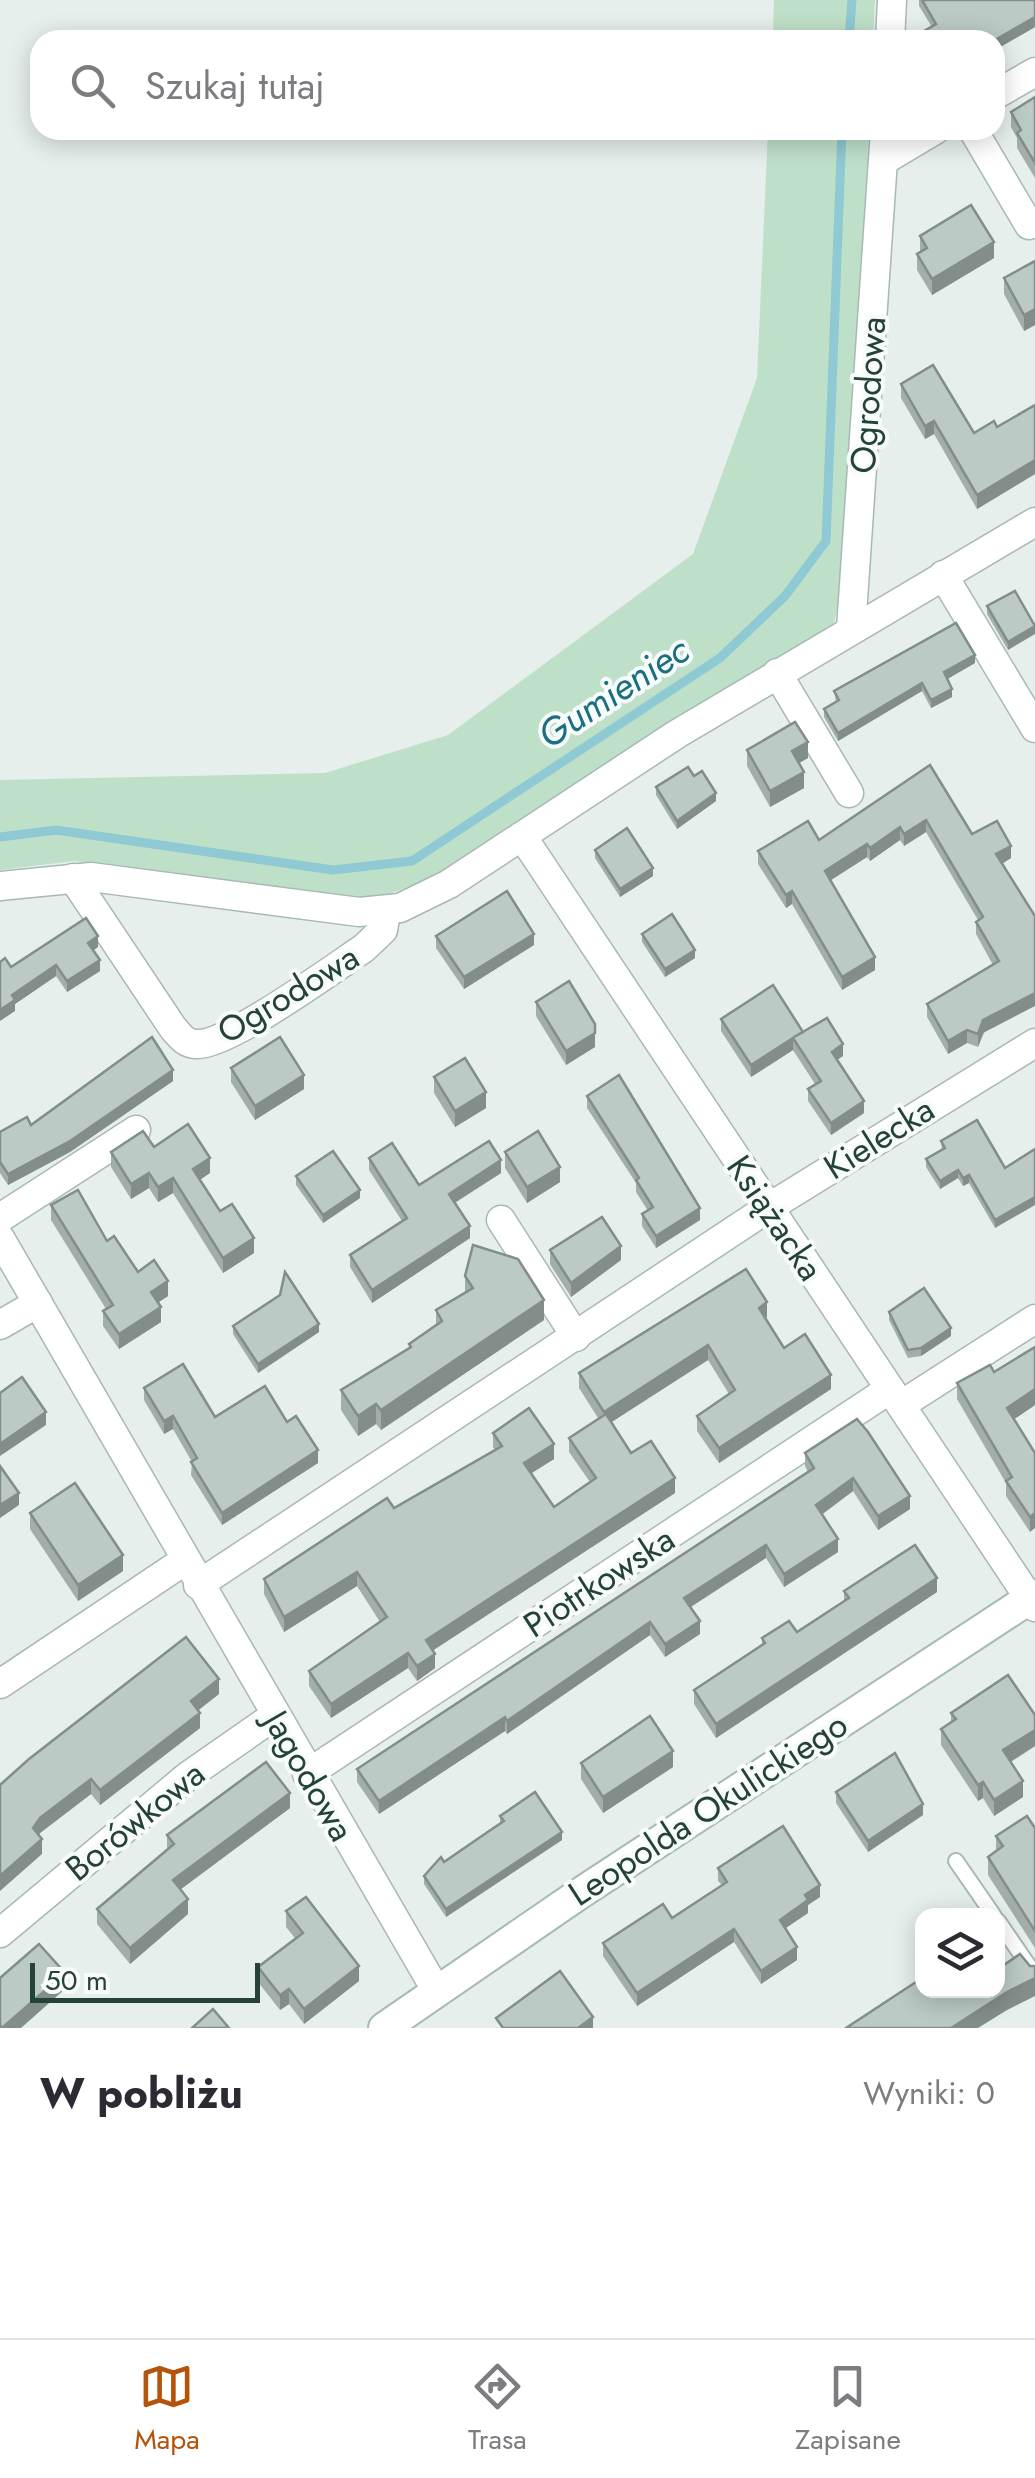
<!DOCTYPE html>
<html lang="pl">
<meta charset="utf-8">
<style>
body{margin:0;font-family:Jost,sans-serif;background:#f2f2f3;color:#2b2b33}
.controls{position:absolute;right:30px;bottom:30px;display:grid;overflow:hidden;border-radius:20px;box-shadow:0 5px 25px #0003}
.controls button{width:90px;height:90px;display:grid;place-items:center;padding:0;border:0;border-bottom:2px solid #e1e1e2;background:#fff;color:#2b2b33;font:50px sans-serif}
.scale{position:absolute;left:30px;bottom:25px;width:230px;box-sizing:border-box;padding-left:10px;border:5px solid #24423a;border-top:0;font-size:28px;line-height:35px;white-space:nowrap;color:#24423a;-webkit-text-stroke:8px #f7fbf9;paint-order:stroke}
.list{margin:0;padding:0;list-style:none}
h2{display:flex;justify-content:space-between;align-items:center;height:130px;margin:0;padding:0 40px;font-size:42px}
h2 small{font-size:32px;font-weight:400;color:#7c7c81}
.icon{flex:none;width:55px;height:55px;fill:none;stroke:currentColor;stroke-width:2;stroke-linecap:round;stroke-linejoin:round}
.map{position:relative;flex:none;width:1035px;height:2028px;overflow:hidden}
.search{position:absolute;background:#fff;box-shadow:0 5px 25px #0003;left:30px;right:30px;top:30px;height:110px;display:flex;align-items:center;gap:25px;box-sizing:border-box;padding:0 35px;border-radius:30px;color:#7c7c81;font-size:38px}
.sheet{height:310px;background:#fff}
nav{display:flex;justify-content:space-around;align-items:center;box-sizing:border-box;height:140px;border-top:2px solid #e1e1e2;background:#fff;font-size:28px;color:#7c7c81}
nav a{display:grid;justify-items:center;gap:5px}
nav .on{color:#b45309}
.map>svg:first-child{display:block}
.green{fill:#bfe0c8}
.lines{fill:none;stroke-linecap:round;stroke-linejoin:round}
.stream{stroke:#8ec9d4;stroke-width:9}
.lane-casing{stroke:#a8b8b2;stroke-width:18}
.street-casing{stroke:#a8b8b2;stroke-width:31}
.secondary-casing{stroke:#a4bbb3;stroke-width:34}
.lane{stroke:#fff;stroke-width:14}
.street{stroke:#fff;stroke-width:28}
.secondary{stroke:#fff;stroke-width:30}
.wall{fill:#a1aea9}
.shaded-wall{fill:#838d89}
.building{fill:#bbcac4;stroke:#838d89;stroke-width:2.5}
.labels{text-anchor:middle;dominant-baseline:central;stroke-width:8;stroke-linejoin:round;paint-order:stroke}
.street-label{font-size:35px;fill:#24423a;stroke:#f7fbf9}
.water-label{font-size:38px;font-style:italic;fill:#1c6f80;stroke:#f7fbf9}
</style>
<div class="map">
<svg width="1035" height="2028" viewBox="0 0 1035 2028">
<rect width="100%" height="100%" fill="#e6efeb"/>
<g class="green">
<polygon points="774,0 875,0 873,40 773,40"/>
<path d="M768 130H869L844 581 833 627C753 673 675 720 598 770 527 817 456 874 374 899L74 861 0 870V780L325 773 448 735 693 554 757 378Z"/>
</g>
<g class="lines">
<g class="stream">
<polyline points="849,40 852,0"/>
<polyline points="0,837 56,830 333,870 412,861 720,658 785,596 826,541 842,130"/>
</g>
<defs>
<g id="lane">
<polyline points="956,1861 994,1916"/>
<polyline points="998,1921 1035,1975"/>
</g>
<g id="street">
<polyline points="890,40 892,0"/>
<polyline points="995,95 1035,72"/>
<polyline points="973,130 1029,225"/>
<polyline points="883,161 935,130"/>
<polyline points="943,575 1035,728"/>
<polyline points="851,629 885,130"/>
<polyline points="777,673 849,793"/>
<polyline points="522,836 1035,1607"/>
<path d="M73 878 173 1028C180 1036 185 1044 197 1044 227 1046 334 968 364 948L383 930 386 911"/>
<polyline points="0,886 91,877 359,912 400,908 449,884 677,734 1035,522"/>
<polyline points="0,1218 136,1130"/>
<polyline points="501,1220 576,1337"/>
<polyline points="0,1238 436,1990"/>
<polyline points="0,1325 38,1303"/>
<polyline points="901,1405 1035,1319"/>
<polyline points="198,1585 768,1208 1035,1043"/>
<polyline points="0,1684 184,1561"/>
<polyline points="307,1774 890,1389"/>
<polyline points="0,1933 188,1776 274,1716"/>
</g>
<polyline id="secondary" points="384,2028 579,1894 1035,1595"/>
</defs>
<use href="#lane" class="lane-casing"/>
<use href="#street" class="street-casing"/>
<use href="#secondary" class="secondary-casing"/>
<use href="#lane" class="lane"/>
<use href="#street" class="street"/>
<use href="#secondary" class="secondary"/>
</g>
<g class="wall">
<polygon points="919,0 1035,0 1035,27 995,50 995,40 919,40 919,34 932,27 919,6"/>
<polygon points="1035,97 1035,178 1017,148 1017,138 1011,127 1011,112"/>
<polygon points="920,236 994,258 932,295 917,270 917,254 920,252"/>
<polygon points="1035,261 1035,325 1024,331 1004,294 1004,278"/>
<polygon points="901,384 974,433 997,427 1035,405 1035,474 977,509 934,434 925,439 901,398"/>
<polygon points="1015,591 1008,650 987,614 987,606"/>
<polygon points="975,663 947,679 952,697 931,708 922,691 838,741 824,717 824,709 836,702 834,691"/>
<polygon points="747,750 808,758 799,763 804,788 770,807 747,766"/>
<polygon points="930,765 972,834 1011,858 1002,864 1035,916 978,1047 967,1043 948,1054 927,1017 927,1004 993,965 976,934 976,922 978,920 926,832 904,846 900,840 870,861 867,857 830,880 875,970 842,990 792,904 786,908 758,864 758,851 819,840"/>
<polygon points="656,787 716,801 677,829 656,795"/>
<polygon points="595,850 653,876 620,897 595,858"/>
<polygon points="642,934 695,958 665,977 642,942"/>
<polygon points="436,936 534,945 464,989 436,948"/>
<polygon points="98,947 94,950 100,971 67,992 56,976 15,1004 15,1011 11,967"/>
<polygon points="536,1002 595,1047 566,1065 536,1016"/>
<polygon points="721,1019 803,1032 843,1056 837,1060 864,1113 831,1135 808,1101 808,1089 815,1084 793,1050 751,1077 721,1031"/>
<polygon points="231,1068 304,1089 255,1120 231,1082"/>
<polygon points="434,1077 486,1108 455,1127 434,1093"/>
<polygon points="173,1081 70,1152 8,1185 0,1173 0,1132 31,1125"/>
<polygon points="587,1096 700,1220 656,1248 642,1226 642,1214 648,1211 636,1192 636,1183 587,1108"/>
<polygon points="941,1141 1005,1168 995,1228 969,1183 963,1186 958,1178 940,1189 926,1167 926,1159 942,1150"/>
<polygon points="154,1147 210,1173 200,1180 220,1211 254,1253 223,1273 173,1193 158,1202 149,1188 131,1199 111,1167 111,1152"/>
<polygon points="505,1152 560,1182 527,1203 505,1168"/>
<polygon points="369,1158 419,1185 501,1173 455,1203 470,1238 372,1303 350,1267 350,1255 402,1221 369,1170"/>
<polygon points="296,1176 360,1198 323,1223 296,1185"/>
<polygon points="51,1205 107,1241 138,1272 168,1296 159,1302 161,1322 119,1349 103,1326 103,1311 106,1309 51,1220"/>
<polygon points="550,1250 621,1260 571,1297 550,1264"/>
<polygon points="465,1276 544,1320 381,1430 376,1424 358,1436 341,1410 341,1390 409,1349 409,1344 436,1325 436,1310 465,1293"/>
<polygon points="889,1312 951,1336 921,1356 908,1358 889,1320"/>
<polygon points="767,1317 765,1318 784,1348 831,1389 719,1463 697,1431 697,1416 729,1394 708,1360 611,1422 631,1453 675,1493 433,1650 435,1668 417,1681 408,1668 331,1718 309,1686 309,1671 380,1622 357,1586 284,1632 264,1594 264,1579 394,1508 495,1450 493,1447 493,1433 554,1459 531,1473 554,1507 590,1482 569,1452 569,1438 598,1418 579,1388 579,1373"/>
<polygon points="233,1326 319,1332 258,1373 233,1334"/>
<polygon points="994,1372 1035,1405 1014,1419 1035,1453 1030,1532 1006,1496 1006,1483 957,1399 957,1383"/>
<polygon points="144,1388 215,1417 287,1422 318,1463 222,1525 191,1475 192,1462 173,1429 164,1434 144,1400"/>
<polygon points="805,1453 910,1509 878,1530 853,1491 822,1514 838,1552 784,1587 766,1558 691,1607 700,1634 665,1657 650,1635 507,1734 505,1731 379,1814 357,1782 357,1769 808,1472 805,1466"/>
<polygon points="30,1513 123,1571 78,1601 30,1529"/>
<polygon points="844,1591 937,1592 716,1738 694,1704 694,1690 762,1645 762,1638 797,1632 844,1602"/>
<polygon points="219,1694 198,1710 200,1728 100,1805 91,1794 40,1833 39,1834 42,1854 0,1785"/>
<polygon points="951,1713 1035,1746 1011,1762 1023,1797 994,1816 983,1798 978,1801 941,1745 941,1729 951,1723"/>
<polygon points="581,1763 673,1767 603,1813 581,1779"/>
<polygon points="836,1792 923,1815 868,1852 836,1803"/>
<polygon points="290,1808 181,1889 188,1914 130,1964 97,1924 97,1909 167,1850 167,1835"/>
<polygon points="500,1816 562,1840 446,1917 424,1884 424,1876 500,1824"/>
<polygon points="1035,1828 1035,1948 988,1875 988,1857 996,1851 996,1836"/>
<polygon points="718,1868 820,1897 808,1905 808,1913 785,1928 797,1960 761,1984 734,1942 637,2006 603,1956 603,1943 672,1918 722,1885 718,1881"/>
<polygon points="286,1911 359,1981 304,2024 289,2004 280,2010 258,1982 258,1967 295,1938 286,1927"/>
</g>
<g class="shaded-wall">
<polygon points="1035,17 1035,27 995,50 995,40"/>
<polygon points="994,242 994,258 932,295 932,279"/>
<polygon points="1035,309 1035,325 1024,331 1024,315"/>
<polygon points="934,421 934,434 925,439 925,426"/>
<polygon points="1035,460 1035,474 977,509 977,495"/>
<polygon points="1035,626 1035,634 1008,650 1008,642"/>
<polygon points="975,655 975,663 944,681 944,672"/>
<polygon points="922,683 922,691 838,741 838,733"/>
<polygon points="952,689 952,697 931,708 931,700"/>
<polygon points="808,742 808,758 792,767 792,751"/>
<polygon points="804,772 804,788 770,807 770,791"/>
<polygon points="716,793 716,801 677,829 677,821"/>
<polygon points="926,820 926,832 904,846 904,834"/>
<polygon points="900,827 900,840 870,861 870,848"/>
<polygon points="867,844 867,857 825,884 825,871"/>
<polygon points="1011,846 1011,858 996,867 996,854"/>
<polygon points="653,868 653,876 620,897 620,889"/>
<polygon points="792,891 792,904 786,908 786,895"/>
<polygon points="534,934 534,945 464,989 464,977"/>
<polygon points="98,936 98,947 88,954 88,943"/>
<polygon points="695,950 695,958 665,977 665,969"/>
<polygon points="875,957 875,970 842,990 842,977"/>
<polygon points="100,960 100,971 67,992 67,981"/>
<polygon points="56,965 56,976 15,1004 15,1011 0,1021 0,1010 12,995"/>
<polygon points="1035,993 1035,1006 983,1033 978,1047 978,1034 983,1020"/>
<polygon points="967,1030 967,1043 948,1054 948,1041"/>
<polygon points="595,1033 595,1047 566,1065 566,1051"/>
<polygon points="793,1038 793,1050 751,1077 751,1065"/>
<polygon points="843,1044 843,1056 832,1063 832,1052"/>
<polygon points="173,1070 173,1081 70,1152 8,1185 8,1174"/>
<polygon points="304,1075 304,1089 255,1120 255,1106"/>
<polygon points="486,1092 486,1108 455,1127 455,1111"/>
<polygon points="864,1101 864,1113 831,1135 831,1123"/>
<polygon points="210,1158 210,1173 193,1184 193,1169"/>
<polygon points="501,1160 501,1173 449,1206 449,1194"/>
<polygon points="560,1167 560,1182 527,1203 527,1187"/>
<polygon points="958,1170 958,1178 940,1189 940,1181"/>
<polygon points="149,1173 149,1188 131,1199 131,1184"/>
<polygon points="969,1175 969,1183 963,1186 963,1178"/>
<polygon points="173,1178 173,1193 158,1202 158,1187"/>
<polygon points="360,1190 360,1198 323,1223 323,1215"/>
<polygon points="1035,1197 1035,1205 995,1228 995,1220"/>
<polygon points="700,1208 700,1220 656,1248 656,1236"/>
<polygon points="470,1226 470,1238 372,1303 372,1290"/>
<polygon points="254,1238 254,1253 223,1273 223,1258"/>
<polygon points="621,1246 621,1260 571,1297 571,1283"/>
<polygon points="168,1281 168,1296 151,1307 151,1292"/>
<polygon points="544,1300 544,1320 381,1430 381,1410"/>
<polygon points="767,1302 767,1317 759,1323 759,1308"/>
<polygon points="161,1307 161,1322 119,1349 119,1334"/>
<polygon points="319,1324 319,1332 258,1373 258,1364"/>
<polygon points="951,1328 951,1336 921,1356 921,1348"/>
<polygon points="708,1345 708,1360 604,1427 604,1412"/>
<polygon points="831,1375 831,1389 719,1463 719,1448"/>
<polygon points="1035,1389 1035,1405 1007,1424 1007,1408"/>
<polygon points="376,1404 376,1424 358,1436 358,1416"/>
<polygon points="46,1412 46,1425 0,1456 0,1444"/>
<polygon points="173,1416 173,1429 164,1434 164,1421"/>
<polygon points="554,1444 554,1459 524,1478 524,1463"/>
<polygon points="318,1450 318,1463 222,1525 222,1513"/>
<polygon points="675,1478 675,1493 426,1655 426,1640"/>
<polygon points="853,1478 853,1491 816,1519 816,1505"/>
<polygon points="19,1493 19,1505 0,1518 0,1505"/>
<polygon points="910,1496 910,1509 878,1530 878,1516"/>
<polygon points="1035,1513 1035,1528 1030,1532 1030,1517"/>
<polygon points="838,1539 838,1552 784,1587 784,1574"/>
<polygon points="766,1545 766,1558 684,1611 684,1598"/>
<polygon points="123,1555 123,1571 78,1601 78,1585"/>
<polygon points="357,1572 357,1586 284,1632 284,1617"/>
<polygon points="937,1578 937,1592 716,1738 716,1724"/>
<polygon points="700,1621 700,1634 665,1657 665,1644"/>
<polygon points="650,1622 650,1635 507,1734 507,1721"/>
<polygon points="408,1653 408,1668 331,1718 331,1704"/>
<polygon points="435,1654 435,1668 417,1681 417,1666"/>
<polygon points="219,1679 219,1694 191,1716 191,1701"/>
<polygon points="200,1713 200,1728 100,1805 100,1790"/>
<polygon points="505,1717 505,1731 379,1814 379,1801"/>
<polygon points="1035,1730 1035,1746 1003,1766 1003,1750"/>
<polygon points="673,1751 673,1767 603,1813 603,1797"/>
<polygon points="91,1779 91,1794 40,1833 33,1843 33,1828 40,1818"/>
<polygon points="1023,1781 1023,1797 994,1816 994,1800"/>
<polygon points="983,1782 983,1798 978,1801 978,1785"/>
<polygon points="290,1793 290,1808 173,1895 173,1880"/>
<polygon points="923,1804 923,1815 868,1852 868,1841"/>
<polygon points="562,1832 562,1840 446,1917 446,1909"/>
<polygon points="42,1839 42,1854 0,1891 0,1876"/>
<polygon points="820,1885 820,1897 808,1905 808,1913 780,1932 780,1920 805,1895"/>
<polygon points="188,1899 188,1914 130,1964 130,1948"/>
<polygon points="734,1929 734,1942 637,2006 637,1993"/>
<polygon points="797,1947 797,1960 761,1984 761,1971"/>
<polygon points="359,1966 359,1981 304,2024 304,2009"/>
<polygon points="65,1973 65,1989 21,2028 3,2028"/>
<polygon points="1035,1978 1035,1996 1007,2010 978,2028 951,2028 1007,1992"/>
<polygon points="289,1989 289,2004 280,2010 280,1995"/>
<polygon points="593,2017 593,2028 578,2028"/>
</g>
<g class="building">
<polygon points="922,0 1035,0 1035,17 995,40 921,40 919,34 936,24"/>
<polygon points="1035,97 1035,163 1017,133 1021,130 1011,112"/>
<polygon points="971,205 994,242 932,279 917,254 927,248 920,236"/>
<polygon points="1035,261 1035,309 1024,315 1004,278"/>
<polygon points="933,365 974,433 994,421 997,427 1035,405 1035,460 977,495 934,421 925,426 901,384"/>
<polygon points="1015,591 1035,626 1008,642 987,606"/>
<polygon points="956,623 975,655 944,672 952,689 931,700 922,683 838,733 824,709 839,700 834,691"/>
<polygon points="795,722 808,742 792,751 804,772 770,791 747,750"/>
<polygon points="930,765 972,834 997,821 1011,846 996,854 1035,916 1035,993 983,1020 978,1034 967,1030 948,1041 927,1004 999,961 976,922 983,917 926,820 904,834 900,827 870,848 867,844 825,871 875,957 842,977 792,891 786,895 758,851 808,821 819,840"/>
<polygon points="688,767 694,776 702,771 716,793 677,821 656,787"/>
<polygon points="627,828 653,868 620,889 595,850"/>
<polygon points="507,891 534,934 464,977 436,936"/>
<polygon points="672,914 695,950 665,969 642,934"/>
<polygon points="86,918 98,936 88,943 100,960 67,981 56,965 12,995 15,1000 0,1010 0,962 5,958 11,967"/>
<polygon points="569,981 595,1024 595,1033 566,1051 536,1002"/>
<polygon points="773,985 803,1032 794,1037 827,1018 843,1044 832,1052 864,1101 831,1123 808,1089 821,1081 793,1038 751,1065 721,1019"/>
<polygon points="152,1037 173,1070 70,1141 8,1174 0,1162 0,1132 27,1117 31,1125"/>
<polygon points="280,1037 304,1075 255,1106 231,1068"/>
<polygon points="465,1058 486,1092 455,1111 434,1077"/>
<polygon points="619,1075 700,1208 656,1236 642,1214 653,1207 636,1180 639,1178 587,1096"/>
<polygon points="977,1120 1005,1168 1035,1149 1035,1197 995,1220 969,1175 963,1178 958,1170 940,1181 926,1159 945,1148 941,1141"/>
<polygon points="188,1124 210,1158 193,1169 220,1211 232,1204 254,1238 223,1258 173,1178 158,1187 149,1173 131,1184 111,1152 143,1131 154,1147"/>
<polygon points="538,1131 560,1167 527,1187 505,1152"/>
<polygon points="489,1141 501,1160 449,1194 470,1226 372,1290 350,1255 407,1218 369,1158 392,1143 419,1185"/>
<polygon points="333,1151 360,1190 323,1215 296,1176"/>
<polygon points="78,1190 107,1241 114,1236 138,1272 154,1260 168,1281 151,1292 161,1307 119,1334 103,1311 113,1305 51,1205"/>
<polygon points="602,1217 621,1246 571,1283 550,1250"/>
<polygon points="473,1245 518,1259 544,1300 381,1410 376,1404 358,1416 341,1390 411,1347 409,1344 442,1321 436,1310 473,1288 465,1276"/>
<polygon points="746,1269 767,1302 759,1308 784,1348 805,1334 831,1375 719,1448 697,1416 735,1390 708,1345 604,1412 579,1373"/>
<polygon points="285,1272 319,1324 258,1364 233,1326 280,1295"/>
<polygon points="924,1288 951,1328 921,1348 908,1350 889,1312"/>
<polygon points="1035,1347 1035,1389 1007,1408 1035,1453 1035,1513 1030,1517 1006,1481 1012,1477 957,1383 990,1365 994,1372"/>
<polygon points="183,1364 215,1417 265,1386 287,1422 296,1416 318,1450 222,1513 191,1462 197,1458 173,1416 164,1421 144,1388"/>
<polygon points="22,1377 46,1412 0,1444 0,1393"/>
<polygon points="529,1408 554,1444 524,1463 554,1507 596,1478 569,1438 606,1414 631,1453 651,1441 675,1478 426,1640 435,1654 417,1666 408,1653 331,1704 309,1671 387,1617 357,1572 284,1617 264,1579 387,1498 394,1508 502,1446 493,1433"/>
<polygon points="857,1419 868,1432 910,1496 878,1516 853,1478 816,1505 838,1539 784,1574 766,1545 684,1598 700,1621 665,1644 650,1622 507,1721 505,1717 379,1801 357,1769 814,1468 805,1453"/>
<polygon points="0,1466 19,1493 0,1505"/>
<polygon points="75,1483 123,1555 78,1585 30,1513"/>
<polygon points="915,1545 937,1578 716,1724 694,1690 765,1643 762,1638 789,1621 797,1632 849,1598 844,1591"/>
<polygon points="186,1637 219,1679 191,1701 200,1713 100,1790 91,1779 40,1818 33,1828 42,1839 0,1876 0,1785 29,1759"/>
<polygon points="1008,1675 1035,1715 1035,1730 1003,1750 1023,1781 994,1800 983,1782 978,1785 941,1729 956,1719 951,1713"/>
<polygon points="650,1716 673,1751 603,1797 581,1763"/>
<polygon points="895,1753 923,1804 868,1841 836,1792"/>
<polygon points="266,1762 290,1793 173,1880 188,1899 130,1948 97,1909 174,1844 167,1835"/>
<polygon points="535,1792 562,1832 446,1909 424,1876 441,1857 444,1862 492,1829 504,1821 500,1816"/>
<polygon points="1027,1816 1035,1828 1035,1931 988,1857 1003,1846 996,1836"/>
<polygon points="783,1826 820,1885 805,1895 808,1900 780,1920 797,1947 761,1971 734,1929 637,1993 603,1943 663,1904 672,1918 727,1882 718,1868"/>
<polygon points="306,1897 359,1966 304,2009 289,1989 280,1995 258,1967 303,1933 286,1911"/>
<polygon points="39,1944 65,1973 2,2028 0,2025 0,1978"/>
<polygon points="1020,1954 1030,1966 1035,1966 1035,1978 1007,1992 951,2028 846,2028 922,1978 922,1990 998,1990 998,1969"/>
<polygon points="560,1971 593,2017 578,2028 503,2028 496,2018"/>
<polygon points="213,2009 229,2028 192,2028"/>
</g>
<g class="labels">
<g class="street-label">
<text transform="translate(868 395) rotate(-86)">Ogrodowa</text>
<text transform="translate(288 994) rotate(-31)">Ogrodowa</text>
<text transform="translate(879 1138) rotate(-32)">Kielecka</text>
<text transform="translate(775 1218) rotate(56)">Książacka</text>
<text transform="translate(599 1582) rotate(-33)">Piotrkowska</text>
<text transform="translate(309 1776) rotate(60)">Jagodowa</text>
<text transform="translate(708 1809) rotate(-33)">Leopolda Okulickiego</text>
<text transform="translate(135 1821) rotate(-39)">Borówkowa</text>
</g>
<g class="water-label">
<text transform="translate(613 692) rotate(-33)">Gumieniec</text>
</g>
</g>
</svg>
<div class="controls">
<button><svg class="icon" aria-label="layers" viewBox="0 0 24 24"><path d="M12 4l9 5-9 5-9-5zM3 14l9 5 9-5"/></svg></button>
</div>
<div class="scale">50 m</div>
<div class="search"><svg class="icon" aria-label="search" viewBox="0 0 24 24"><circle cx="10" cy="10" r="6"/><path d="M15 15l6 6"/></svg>Szukaj tutaj</div>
</div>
<section class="sheet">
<h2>W pobliżu<small>Wyniki: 0</small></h2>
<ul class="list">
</ul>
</section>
<nav>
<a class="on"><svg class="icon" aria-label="map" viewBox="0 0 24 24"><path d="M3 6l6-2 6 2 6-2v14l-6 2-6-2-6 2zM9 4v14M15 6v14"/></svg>Mapa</a>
<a><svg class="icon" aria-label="directions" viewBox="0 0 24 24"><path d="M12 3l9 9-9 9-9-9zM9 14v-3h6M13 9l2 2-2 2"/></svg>Trasa</a>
<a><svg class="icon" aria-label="saved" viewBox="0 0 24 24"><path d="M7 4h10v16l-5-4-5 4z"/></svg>Zapisane</a>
</nav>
